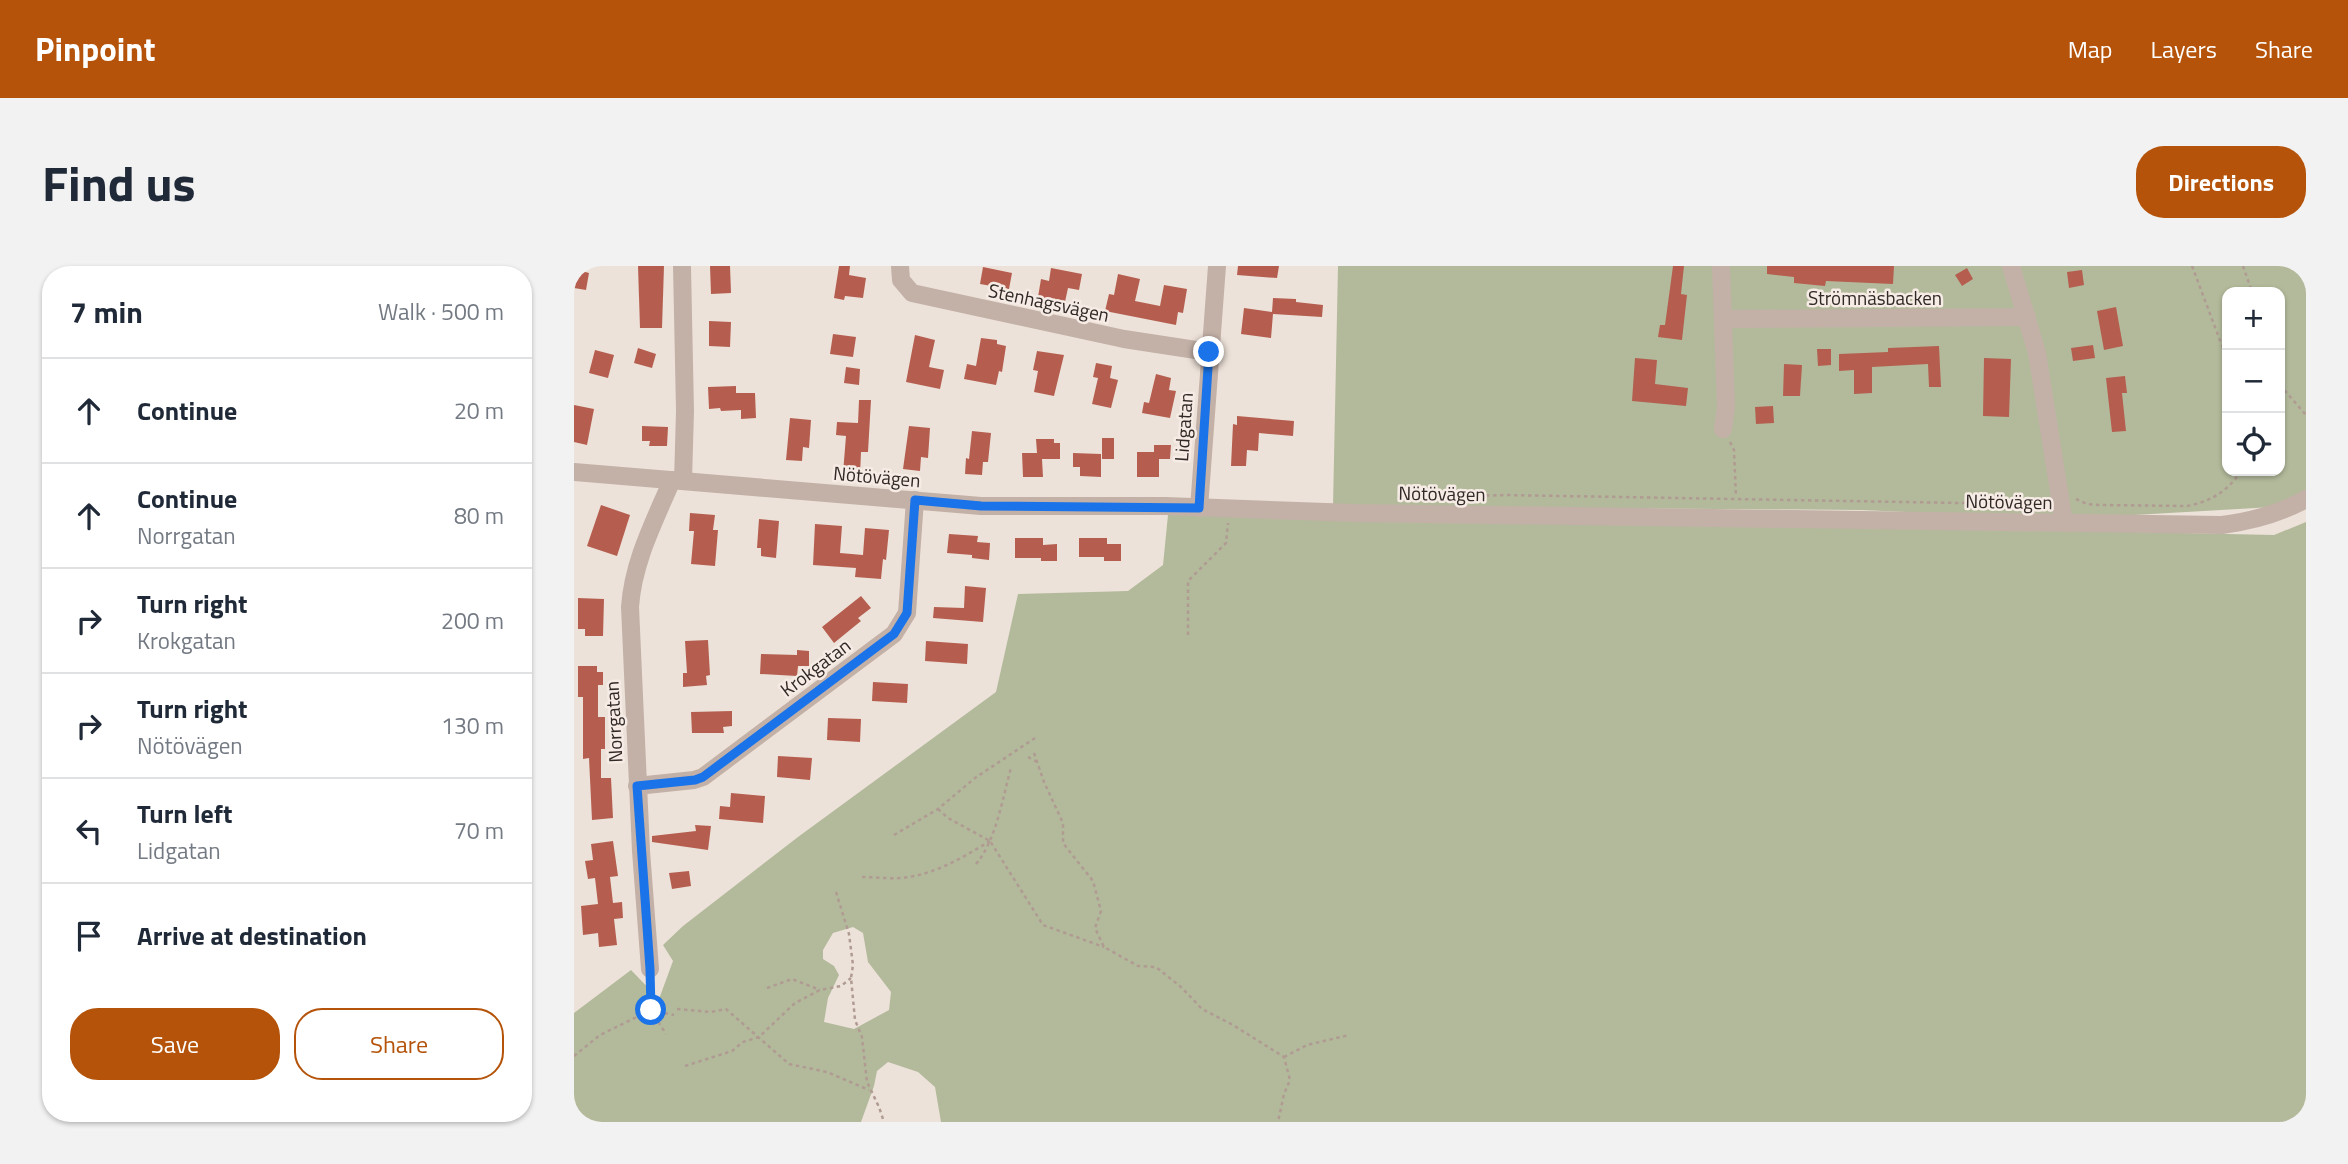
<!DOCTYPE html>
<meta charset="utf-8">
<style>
body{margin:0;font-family:"Titillium Web",sans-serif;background:#f2f2f3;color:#1f2937}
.controls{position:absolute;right:21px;top:21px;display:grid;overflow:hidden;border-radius:14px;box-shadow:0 2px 5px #0004}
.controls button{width:63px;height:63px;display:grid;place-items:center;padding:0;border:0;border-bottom:2px solid #e0e1e3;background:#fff;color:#1f2937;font:35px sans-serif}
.stop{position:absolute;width:21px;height:21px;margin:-16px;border:5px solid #1a73e8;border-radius:50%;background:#fff}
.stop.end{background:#1a73e8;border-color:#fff;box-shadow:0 2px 7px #0008}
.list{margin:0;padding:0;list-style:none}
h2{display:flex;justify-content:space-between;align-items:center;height:91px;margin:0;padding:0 28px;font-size:30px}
h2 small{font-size:23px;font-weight:400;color:#747a83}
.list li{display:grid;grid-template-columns:46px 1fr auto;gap:21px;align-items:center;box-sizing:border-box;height:105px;padding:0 28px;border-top:2px solid #e0e1e3}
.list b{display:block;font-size:26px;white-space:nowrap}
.list p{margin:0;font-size:23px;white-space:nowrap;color:#747a83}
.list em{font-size:23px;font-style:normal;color:#747a83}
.actions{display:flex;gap:14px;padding:21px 28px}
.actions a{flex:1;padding:16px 0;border:2px solid #b45309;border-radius:28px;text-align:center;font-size:24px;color:#b45309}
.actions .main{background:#b45309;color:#fff}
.icon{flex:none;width:38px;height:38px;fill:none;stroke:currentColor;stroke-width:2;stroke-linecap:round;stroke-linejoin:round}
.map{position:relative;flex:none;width:1732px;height:856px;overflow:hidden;border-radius:28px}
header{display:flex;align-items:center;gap:42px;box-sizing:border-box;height:98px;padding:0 35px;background:#b45309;color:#fff}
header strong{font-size:33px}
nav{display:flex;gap:38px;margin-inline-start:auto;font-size:24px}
.intro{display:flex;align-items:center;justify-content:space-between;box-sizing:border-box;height:168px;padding:0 42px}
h1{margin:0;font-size:49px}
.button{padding:18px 32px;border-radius:28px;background:#b45309;color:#fff;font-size:24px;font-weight:700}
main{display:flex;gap:42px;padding:0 42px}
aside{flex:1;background:#fff;border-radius:28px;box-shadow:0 2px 5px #0004}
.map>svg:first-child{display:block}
.green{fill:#b3ba9b;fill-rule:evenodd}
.building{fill:#b55e4f}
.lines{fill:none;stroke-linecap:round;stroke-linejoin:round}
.path{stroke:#af9b92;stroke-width:2.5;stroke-dasharray:3.5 3.5;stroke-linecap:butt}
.minor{stroke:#c3b1a7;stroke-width:18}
.route{stroke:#1a73e8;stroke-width:9}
.labels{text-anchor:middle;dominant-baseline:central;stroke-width:5;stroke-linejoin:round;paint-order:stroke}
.street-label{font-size:19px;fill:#312926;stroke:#f6ece5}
</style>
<header>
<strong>Pinpoint</strong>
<nav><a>Map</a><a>Layers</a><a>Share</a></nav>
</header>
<div class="intro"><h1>Find us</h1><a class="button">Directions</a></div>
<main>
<aside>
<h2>7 min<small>Walk · 500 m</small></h2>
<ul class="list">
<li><svg class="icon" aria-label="ahead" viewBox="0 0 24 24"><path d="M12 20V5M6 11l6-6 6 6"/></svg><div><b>Continue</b></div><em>20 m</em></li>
<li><svg class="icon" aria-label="ahead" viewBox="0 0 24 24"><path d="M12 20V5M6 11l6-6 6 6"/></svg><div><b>Continue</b><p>Norrgatan</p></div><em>80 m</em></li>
<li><svg class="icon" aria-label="right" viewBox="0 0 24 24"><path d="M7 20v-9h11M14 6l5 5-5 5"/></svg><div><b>Turn right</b><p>Krokgatan</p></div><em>200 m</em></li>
<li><svg class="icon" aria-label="right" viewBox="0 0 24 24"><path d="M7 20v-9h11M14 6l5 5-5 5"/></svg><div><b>Turn right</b><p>Nötövägen</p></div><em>130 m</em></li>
<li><svg class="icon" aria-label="left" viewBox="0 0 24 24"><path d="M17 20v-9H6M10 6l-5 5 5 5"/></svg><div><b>Turn left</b><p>Lidgatan</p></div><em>70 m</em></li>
<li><svg class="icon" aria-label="arrive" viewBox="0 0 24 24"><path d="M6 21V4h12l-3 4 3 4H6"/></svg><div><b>Arrive at destination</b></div></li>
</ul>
<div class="actions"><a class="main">Save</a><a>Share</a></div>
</aside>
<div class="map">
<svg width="1732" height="856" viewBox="0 0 1732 856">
<rect width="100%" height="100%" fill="#ede2d9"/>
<g class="green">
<path d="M764 0H1732V228L1699 241 1491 253 1287 244 759 240ZM1653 26H1706V205H1653Z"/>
<path d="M595 239 779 249 1700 269 1732 256V856H367L361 821 344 806 314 796 303 805 300 820 287 856H6L0 849V747L57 704 85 733 99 695 89 679 109 660 224 571 422 426 444 328 554 325 589 299ZM279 661 289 667 294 696 317 726 315 744 280 763 250 756 254 732 265 709 260 700 249 693V684L259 667Z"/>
</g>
<g class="building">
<polygon points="64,0 90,0 88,62 66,62"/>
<polygon points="136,0 156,0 157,27 137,28"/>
<polygon points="265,0 276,0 275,9 292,12 289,32 271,30 270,34 260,32"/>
<polygon points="664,0 705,0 703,12 663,9"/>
<polygon points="1099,0 1110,0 1107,28 1113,29 1108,74 1084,71 1086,59 1091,59"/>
<polygon points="1193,0 1320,0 1319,18 1252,15 1251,20 1220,17 1220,11 1193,8"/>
<polygon points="409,1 438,7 435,23 406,18"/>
<polygon points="477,2 508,8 505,24 494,22 491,36 464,31 467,13 475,15"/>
<polygon points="1393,2 1399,13 1388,20 1381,9"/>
<polygon points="4,4 15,7 12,24 0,22"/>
<polygon points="1508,4 1510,19 1495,22 1493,6"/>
<polygon points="544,8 566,13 561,35 586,40 590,19 613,23 609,47 604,46 602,59 531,45 535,28 540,29"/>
<polygon points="699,32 722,33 722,36 749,39 748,51 699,48 697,72 667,68 670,42 698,46"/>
<polygon points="1542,41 1549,80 1530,84 1523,45"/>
<polygon points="135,55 157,56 156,81 135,80"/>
<polygon points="259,68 282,71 279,91 256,88"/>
<polygon points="341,69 361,74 355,101 370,104 366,123 332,116"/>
<polygon points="407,72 423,74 423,78 432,80 428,106 425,105 422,119 390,113 393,98 402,100"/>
<polygon points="1519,79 1521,92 1499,95 1497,82"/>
<polygon points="1365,80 1367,121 1355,121 1354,98 1298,101 1298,127 1280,128 1280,104 1265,105 1265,88 1314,86 1314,82"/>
<polygon points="64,82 82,88 78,102 60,97"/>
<polygon points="1243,83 1257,83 1257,99 1244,100"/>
<polygon points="21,84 40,89 34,112 15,107"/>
<polygon points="463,85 490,89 480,130 460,126 464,105 459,104"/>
<polygon points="1061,92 1083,94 1081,118 1114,122 1112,140 1058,135"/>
<polygon points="1410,92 1437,93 1435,151 1409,150"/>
<polygon points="522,97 538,100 536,112 544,114 537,142 518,138 524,112 519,111"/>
<polygon points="1210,98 1228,99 1226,130 1209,130"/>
<polygon points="272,101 286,103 285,119 270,117"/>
<polygon points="582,108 597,112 595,124 602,125 596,152 568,147 570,136 575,137"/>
<polygon points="1551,110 1553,127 1548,127 1552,165 1538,166 1532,112"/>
<polygon points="162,120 162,127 181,127 182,152 167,153 167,144 147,145 146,142 135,143 134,121"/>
<polygon points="285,134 297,134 294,186 287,186 286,209 269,207 272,170 262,169 263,156 284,157"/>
<polygon points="0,139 20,143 13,179 0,176"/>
<polygon points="1199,140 1200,157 1182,158 1181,141"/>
<polygon points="663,150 720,155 719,170 685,167 684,185 673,184 672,200 657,200 659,158 663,159"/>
<polygon points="216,152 237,154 235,182 229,181 228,195 212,194"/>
<polygon points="68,160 94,161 93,180 75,180 76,175 68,175"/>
<polygon points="335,160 356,162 354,192 347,191 346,205 329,203"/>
<polygon points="398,165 417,167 414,196 409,196 408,209 391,208 392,192 395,193"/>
<rect x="528" y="172" width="12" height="21"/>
<polygon points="462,173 480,173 480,177 486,177 486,193 468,193 469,211 449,211 448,187 463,187"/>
<polygon points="580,179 597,179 596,193 585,193 585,211 563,211 563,186 580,186"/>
<polygon points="499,187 527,188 527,211 506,210 506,201 499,201"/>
<polygon points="27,239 56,249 43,290 13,280"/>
<polygon points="116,247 141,249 139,264 144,264 141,300 117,298 120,265 115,265"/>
<polygon points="185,253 205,255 202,292 187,290 187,282 183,282"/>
<polygon points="241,258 268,260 266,287 289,289 291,262 315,264 312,294 309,293 307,313 281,311 282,302 239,299"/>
<polygon points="375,268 404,270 403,276 416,277 415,294 398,292 398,289 373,287"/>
<polygon points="441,272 469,272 469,279 483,278 483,295 467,295 467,292 441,292"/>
<polygon points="505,272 533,272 533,278 547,278 547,295 530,295 530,291 505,291"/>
<polygon points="391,320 412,322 409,356 359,352 360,341 390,342"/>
<polygon points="287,330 297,342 284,352 287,355 260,377 248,361"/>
<polygon points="4,332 30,333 29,370 11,370 11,363 4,363"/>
<polygon points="134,374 136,409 132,410 133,419 109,421 109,407 113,407 111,375"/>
<polygon points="352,375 394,378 393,398 351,395"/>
<polygon points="223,384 235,385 235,400 224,400 223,410 186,408 187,388 223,389"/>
<polygon points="4,400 23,400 23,406 29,406 29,419 24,419 24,451 31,451 31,483 27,483 27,512 37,512 39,552 18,554 15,492 9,493 9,431 4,431"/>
<polygon points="299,416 334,418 333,437 298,435"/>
<polygon points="158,445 158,460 149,461 150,467 118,467 117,446"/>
<polygon points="254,452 287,453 286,476 253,474"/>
<polygon points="204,490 238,492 236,514 203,511"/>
<polygon points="157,527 191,530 189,557 145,553 146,540 156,541"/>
<polygon points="121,559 137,560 134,584 78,576 78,570 122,565"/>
<polygon points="39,575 44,610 36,611 39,637 48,636 49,652 40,653 43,679 25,681 24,667 9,669 7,640 24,638 21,612 14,613 11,595 19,594 17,578"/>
<polygon points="115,605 117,620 98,623 95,607"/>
</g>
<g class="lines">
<g class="path">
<polyline points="1618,0 1653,93"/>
<polyline points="1669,0 1678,26"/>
<polyline points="1706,119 1732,149"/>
<polyline points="1156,176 1160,184 1162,231"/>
<polyline points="863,231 932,229 1443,238 1458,237 1471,233"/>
<path d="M1502 233 1513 238 1525 239 1613 240C1636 236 1654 225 1667 205"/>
<polyline points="614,369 614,315 652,277 654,257"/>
<polyline points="460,487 470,516 489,557 489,577 519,615 527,645 521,662 530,681 564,700 582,701 607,721 628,743 659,759 710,791 716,814 710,828 704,856"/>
<polyline points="454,491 463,496"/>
<polyline points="364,543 374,552 416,575 469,659 530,681"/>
<polyline points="320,569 364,543 401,512 464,470"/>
<path d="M402 598C422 575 429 530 437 502"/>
<path d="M288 611C301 611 315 613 327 612 360 609 388 592 416 575"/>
<polyline points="262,626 275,668 279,699 277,712 281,754 288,771 293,816 305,841 310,856"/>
<polyline points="193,722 218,713 246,724"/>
<polyline points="103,743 137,746 152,743 215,798 253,806 295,824"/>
<polyline points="77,744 92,768"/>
<polyline points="77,744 100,749"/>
<polyline points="0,790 26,769 77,744 77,717"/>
<polyline points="710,791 733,779 775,769"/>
<polyline points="111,800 158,785 169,776 185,771 221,737 246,724 267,720 277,712"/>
</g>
<g class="minor">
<polyline points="108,0 111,145 109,215"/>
<polyline points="326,0 327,14 338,27 550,73 635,86"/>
<polyline points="1147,0 1152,141 1149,163"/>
<polyline points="1437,0 1463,87 1490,257"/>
<polyline points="1149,53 1453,51"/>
<path d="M0 206 407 240H591L780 247 1648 259C1679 255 1705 248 1732 233"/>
<polyline points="625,242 643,0"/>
<polyline points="63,520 120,514 129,511 320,368 333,347 341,234"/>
<path d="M76 703 67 585 56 341C59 296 80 256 98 214"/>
</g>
</g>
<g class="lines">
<polyline class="route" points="77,744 76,703 63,520 121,514 129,511 320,368 333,347 341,234 407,240 625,242 635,86"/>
</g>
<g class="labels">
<g class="street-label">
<text x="1301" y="31">Strömnäsbacken</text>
<text transform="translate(475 36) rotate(12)">Stenhagsvägen</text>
<text transform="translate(609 161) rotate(-86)">Lidgatan</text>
<text transform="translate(303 210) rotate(5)">Nötövägen</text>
<text transform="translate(868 227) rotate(1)">Nötövägen</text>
<text transform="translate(1435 235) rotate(1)">Nötövägen</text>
<text transform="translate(241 401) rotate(-37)">Krokgatan</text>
<text transform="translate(39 456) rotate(-93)">Norrgatan</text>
</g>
</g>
</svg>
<div class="controls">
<button>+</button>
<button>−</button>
<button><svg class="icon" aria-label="locate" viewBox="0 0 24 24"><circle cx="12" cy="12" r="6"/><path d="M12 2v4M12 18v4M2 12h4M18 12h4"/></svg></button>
</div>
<div class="stop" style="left:77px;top:744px"></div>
<div class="stop end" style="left:635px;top:86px"></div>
</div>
</main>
